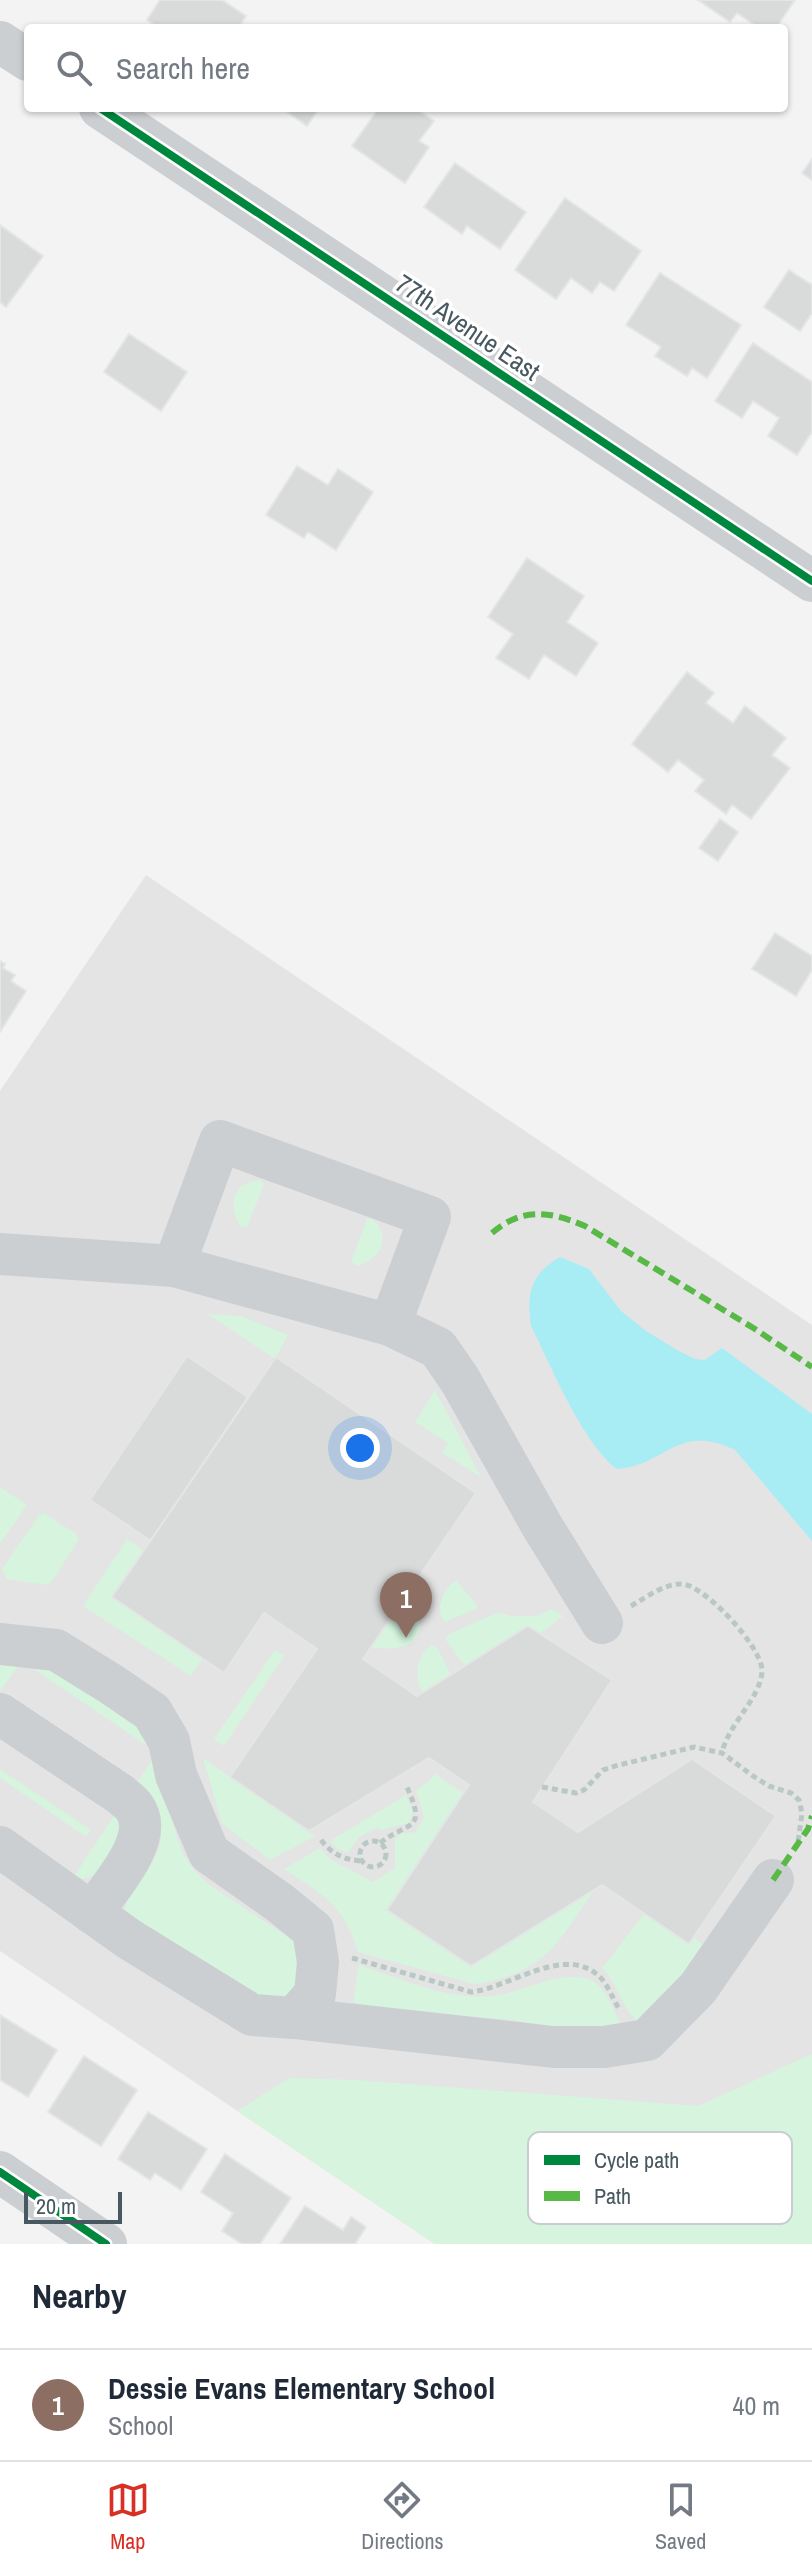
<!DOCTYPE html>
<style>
body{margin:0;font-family:"Archivo Narrow",sans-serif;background:#f2f2f3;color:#1f2937}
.scale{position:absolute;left:24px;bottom:20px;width:98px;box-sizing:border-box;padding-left:8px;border:4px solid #485861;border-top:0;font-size:22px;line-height:28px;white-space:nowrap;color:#485861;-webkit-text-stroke:6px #fff;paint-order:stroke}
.you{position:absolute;left:360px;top:1448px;width:28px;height:28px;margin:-20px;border:6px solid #fff;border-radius:50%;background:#1a73e8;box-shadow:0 0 0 12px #1a73e833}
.badge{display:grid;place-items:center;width:52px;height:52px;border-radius:50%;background:#d93025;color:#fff;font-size:26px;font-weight:700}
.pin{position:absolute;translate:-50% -66px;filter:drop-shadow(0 2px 4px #0008)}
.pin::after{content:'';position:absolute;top:42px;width:28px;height:24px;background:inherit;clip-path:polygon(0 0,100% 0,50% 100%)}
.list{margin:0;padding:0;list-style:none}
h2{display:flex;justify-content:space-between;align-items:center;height:104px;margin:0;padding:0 32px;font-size:34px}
h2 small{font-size:26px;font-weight:400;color:#747a83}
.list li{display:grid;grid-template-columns:52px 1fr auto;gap:24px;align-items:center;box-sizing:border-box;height:112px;padding:0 32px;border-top:2px solid #e0e1e3}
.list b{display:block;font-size:30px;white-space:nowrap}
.list p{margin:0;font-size:26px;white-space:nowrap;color:#747a83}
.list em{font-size:26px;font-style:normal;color:#747a83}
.icon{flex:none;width:44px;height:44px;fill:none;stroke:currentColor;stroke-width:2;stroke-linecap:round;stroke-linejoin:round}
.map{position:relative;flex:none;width:812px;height:2244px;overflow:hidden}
.search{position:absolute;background:#fff;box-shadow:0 2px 6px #0004;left:24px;right:24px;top:24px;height:88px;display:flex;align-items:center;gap:20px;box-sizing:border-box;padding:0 28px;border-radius:8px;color:#747a83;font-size:30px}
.sheet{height:216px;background:#fff}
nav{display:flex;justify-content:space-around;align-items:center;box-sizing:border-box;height:112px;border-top:2px solid #e0e1e3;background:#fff;font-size:22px;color:#747a83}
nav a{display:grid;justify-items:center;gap:4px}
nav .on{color:#d93025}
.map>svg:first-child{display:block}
.education{fill:#e4e4e5}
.green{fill:#d6f4de}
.water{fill:#a8edf4}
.building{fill:#d9dbdb;stroke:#e4e5e6;stroke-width:2}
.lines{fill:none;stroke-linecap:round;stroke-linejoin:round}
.path{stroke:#b9c8c2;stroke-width:5;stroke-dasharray:6 4;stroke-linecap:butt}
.minor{stroke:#cccfd2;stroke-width:42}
.quiet{stroke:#58b947;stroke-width:6;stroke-dasharray:12 6;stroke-linecap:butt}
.cycleway-casing{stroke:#fff;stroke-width:13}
.cycleway{stroke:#00873e;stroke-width:8}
.labels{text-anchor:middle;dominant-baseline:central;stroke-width:7;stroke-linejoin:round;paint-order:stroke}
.street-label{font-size:26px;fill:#485861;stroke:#fff}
.key{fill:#fff;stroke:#c8cdd0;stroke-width:2}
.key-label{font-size:22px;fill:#485861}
</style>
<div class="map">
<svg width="812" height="2244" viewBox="0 0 812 2244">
<rect width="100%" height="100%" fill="#f3f3f3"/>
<polygon class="education" points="146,875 812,1325 812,2177 435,2244 0,1951 0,1091"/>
<g class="green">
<path d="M261 1180 264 1184 247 1227 240 1226C227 1203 233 1182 261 1180Z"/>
<path d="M372 1218C392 1238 382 1258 357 1266L351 1262 367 1219Z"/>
<polygon points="208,1314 241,1316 288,1335 275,1359"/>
<polygon points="435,1390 481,1477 442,1453 448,1443 415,1422"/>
<polygon points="0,1487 27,1505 0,1544"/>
<polygon points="44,1513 76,1534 79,1539 53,1580 48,1585 7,1579 2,1569 39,1515"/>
<polygon points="127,1539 144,1551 203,1658 191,1676 83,1606"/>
<path d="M456 1580 477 1605 476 1609 445 1622C433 1610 444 1588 456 1580Z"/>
<path d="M402 1601C424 1616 429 1642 397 1648 388 1649 379 1648 370 1648Z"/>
<polygon points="552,1609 563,1616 540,1634 465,1666 446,1640 447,1636 453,1632 497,1613 511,1616 536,1616"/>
<path d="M432 1645 438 1649 451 1675 422 1693C414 1675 415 1657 432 1645Z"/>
<polygon points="275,1650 284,1656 224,1746 214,1739"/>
<polygon points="0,1657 38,1662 131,1719 149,1741 146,1745 22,1661 0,1691"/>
<path d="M155 1756 177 1837 183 1854 194 1870 208 1884 294 1941 304 1968 292 1994 273 2003 126 1914C120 1883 172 1863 159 1821 154 1808 144 1794 137 1782Z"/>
<polygon points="203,1758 315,1836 270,1860 222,1824"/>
<polygon points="0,1769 91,1830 86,1837 0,1778"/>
<path d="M435 1774 464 1793 387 1911 471 1966 594 1890C579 1911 560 1945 539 1960 522 1973 495 1982 474 1984L358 1952C343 1904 323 1895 284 1869L320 1848 330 1859 373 1882 395 1868V1840L400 1834 415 1832 424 1818 416 1790 428 1782Z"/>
<polygon points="406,1795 413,1812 409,1823 382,1830 376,1828 359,1837 348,1853 336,1848 330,1841"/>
<polygon points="115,1814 123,1830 98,1875 82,1879 74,1876"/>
<path d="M644 1914 688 1944 694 1937 708 1949 640 2023C622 2011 618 1984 602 1968Z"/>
<path d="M359 1965C402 1979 446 2000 491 1996 525 1993 554 1970 588 1979 608 1985 613 2013 623 2028L587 2034 513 2020 381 2009 353 2002Z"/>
<polygon points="812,2054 812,2244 435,2244 237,2111 289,2078 356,2080 698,2106"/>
</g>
<path class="water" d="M560 1257 589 1269 621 1311 646 1331 677 1350 695 1359 705 1360 722 1348 812 1414V1541L735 1450C678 1422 665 1466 617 1469 583 1444 551 1366 531 1326 526 1293 531 1274 560 1257Z"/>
<g class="building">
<polygon points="160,0 222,0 246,16 238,28 159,28 147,20"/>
<polygon points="698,0 795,0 776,28 759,28 737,13 730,22"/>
<polygon points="282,108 319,108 307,126"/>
<polygon points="379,108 415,108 434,121 419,141 429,147 405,183 352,146"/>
<polygon points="812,159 812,180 802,173"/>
<polygon points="455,163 526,212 500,249 467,226 462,234 424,207"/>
<polygon points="565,198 641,251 614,291 600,282 592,293 571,278 556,299 515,270"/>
<polygon points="0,225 43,256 6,307 0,302"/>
<polygon points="789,270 812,285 812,313 800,331 764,307"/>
<polygon points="660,273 741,325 707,378 692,368 687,376 655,356 661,347 626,325"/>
<polygon points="129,334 187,372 161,411 104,372"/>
<polygon points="753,343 812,382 812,432 797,455 768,436 779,418 753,401 742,418 715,401"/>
<polygon points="297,466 328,485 338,469 373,492 336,550 308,532 304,538 266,515"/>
<polygon points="527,558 584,596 567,622 598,643 576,676 544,655 529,679 496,658 513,634 488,617"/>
<polygon points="687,672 714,693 706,703 733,723 745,706 786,738 772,755 790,768 751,819 732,805 726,814 695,791 704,780 678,760 668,772 632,744"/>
<polygon points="720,819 738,832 718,861 699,848"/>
<polygon points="775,933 812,956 812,970 796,996 752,969"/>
<polygon points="0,961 5,964 3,968 15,975 11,981 26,991 0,1032"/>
<polygon points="187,1356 248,1397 151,1541 90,1500"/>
<polygon points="276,1357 476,1493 363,1659 417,1696 528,1626 612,1680 533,1802 578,1832 692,1759 776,1816 689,1944 602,1885 471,1966 387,1910 469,1785 429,1758 309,1831 230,1777 317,1649 264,1613 224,1673 112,1597"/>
<polygon points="0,2015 57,2050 28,2097 0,2080"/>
<polygon points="84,2056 137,2090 101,2146 48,2112"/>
<polygon points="148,2112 207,2149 181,2190 155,2173 150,2180 118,2159"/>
<polygon points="225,2154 291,2198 260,2244 242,2244 222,2231 233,2213 201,2192"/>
<polygon points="305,2206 343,2230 351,2217 366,2227 355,2244 280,2244"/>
</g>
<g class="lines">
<g class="path">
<path d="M631 1606C647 1597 663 1584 681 1584 704 1584 763 1648 762 1671 761 1698 728 1724 722 1753"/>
<polyline points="542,1787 576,1793 584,1790 603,1770 615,1766 694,1747 722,1753 753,1776 769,1786 791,1793 799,1800 802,1813 798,1842"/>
<path d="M321 1840C333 1855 343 1859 361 1861"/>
<circle cx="373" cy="1854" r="13"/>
<path d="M380 1843C410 1820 427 1832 407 1787"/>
<path d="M352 1958 471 1992C510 1988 565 1943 600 1977 608 1985 613 1999 619 2009"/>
</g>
<g class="minor">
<polyline points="0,42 28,60"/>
<polyline points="100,108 812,581"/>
<polyline points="0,1254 174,1266 390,1325 438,1348 460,1380 542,1526 602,1623"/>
<polyline points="174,1266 220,1141 430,1217 390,1325"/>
<polyline points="0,1644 56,1650 111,1684 152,1712 169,1741 176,1775 209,1853 280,1903 313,1930 318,1962 315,1994 294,2018 252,2015 129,1939 0,1847"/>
<path d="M0 1714 120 1794C124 1798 131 1802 134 1807 157 1837 109 1888 92 1913"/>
<polyline points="294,2018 553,2047 604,2047 647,2040 698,1988 773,1880"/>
<polyline points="0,2172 106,2244"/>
</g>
<g class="quiet">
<path d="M492 1233C522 1207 550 1211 585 1226L755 1329 812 1367"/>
<polyline points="773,1880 808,1829 812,1816"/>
</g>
<defs>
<g id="cycleway">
<polyline points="100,108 812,581"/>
<polyline points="0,2172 106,2244"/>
</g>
</defs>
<use href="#cycleway" class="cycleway-casing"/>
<use href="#cycleway" class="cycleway"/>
</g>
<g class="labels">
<g class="street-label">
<text transform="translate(468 327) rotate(34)">77th Avenue East</text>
</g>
</g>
<rect x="528" y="2132" width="264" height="92" rx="12" class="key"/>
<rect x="544" y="2155" width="36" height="10" fill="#00873e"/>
<rect x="544" y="2191" width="36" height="10" fill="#58b947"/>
<g class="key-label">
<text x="594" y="2168">Cycle path</text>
<text x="594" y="2204">Path</text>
</g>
</svg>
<div class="scale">20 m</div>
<div class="you"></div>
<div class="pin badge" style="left:406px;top:1638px;background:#8d6e63">1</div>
<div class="search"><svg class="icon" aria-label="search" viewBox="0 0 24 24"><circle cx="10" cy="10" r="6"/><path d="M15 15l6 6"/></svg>Search here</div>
</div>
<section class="sheet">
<h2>Nearby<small></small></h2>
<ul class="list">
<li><span class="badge" style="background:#8d6e63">1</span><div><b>Dessie Evans Elementary School</b><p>School</p></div><em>40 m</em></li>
</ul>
</section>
<nav>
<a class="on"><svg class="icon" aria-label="map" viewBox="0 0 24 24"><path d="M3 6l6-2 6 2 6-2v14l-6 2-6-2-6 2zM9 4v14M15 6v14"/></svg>Map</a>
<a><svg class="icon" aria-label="directions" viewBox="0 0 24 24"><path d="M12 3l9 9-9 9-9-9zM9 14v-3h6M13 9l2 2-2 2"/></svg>Directions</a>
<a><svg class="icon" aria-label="saved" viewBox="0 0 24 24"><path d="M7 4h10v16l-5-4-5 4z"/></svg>Saved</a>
</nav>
